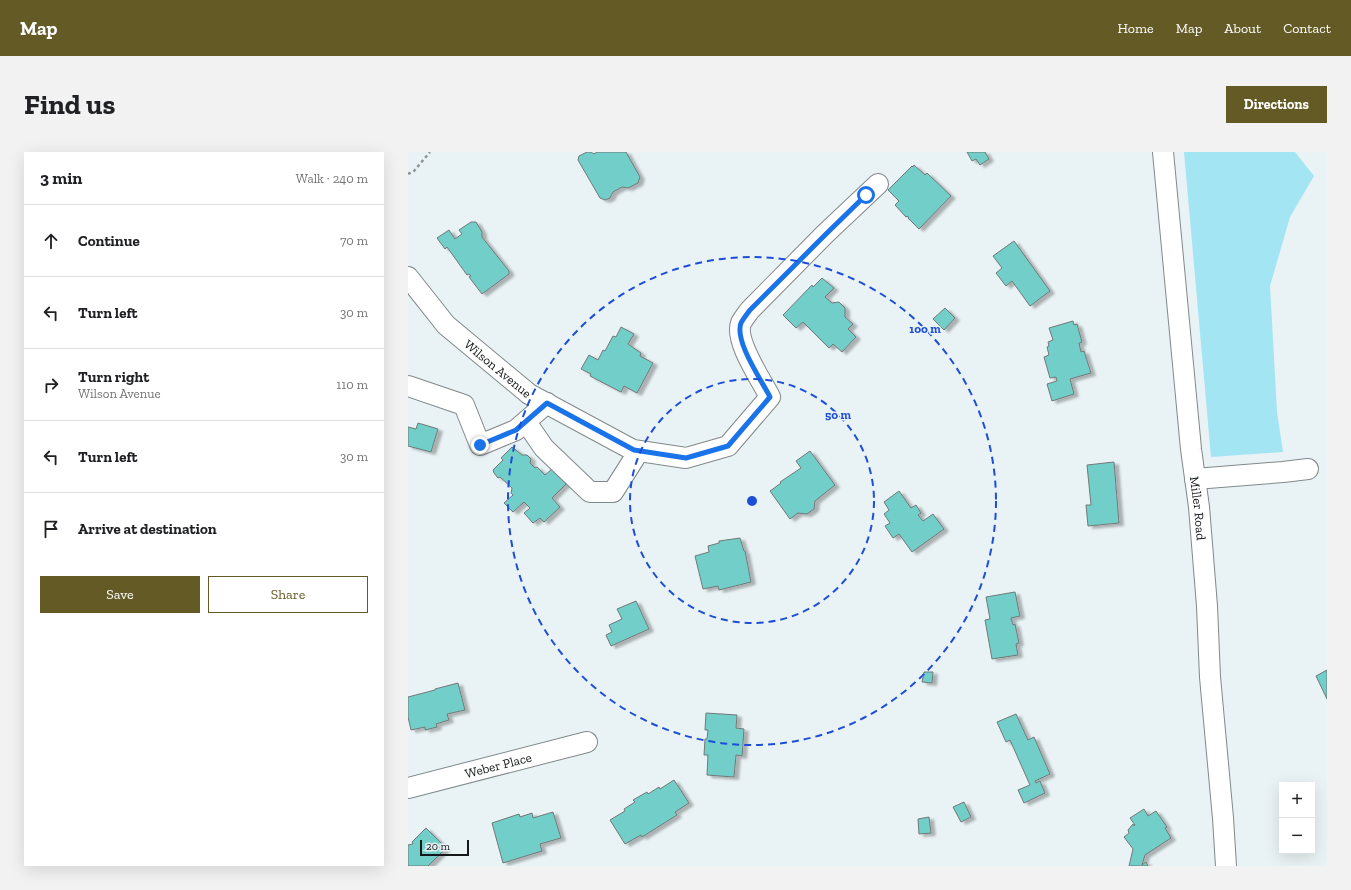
<!DOCTYPE html>
<meta charset="utf-8">
<style>
body{margin:0;font-family:"Zilla Slab",serif;background:#f2f2f2;color:#202124}
.controls{position:absolute;right:12px;bottom:12px;display:grid;overflow:hidden;border-radius:0px;box-shadow:0 4px 16px #0002}
.controls button{width:36px;height:36px;display:grid;place-items:center;padding:0;border:0;border-bottom:1px solid #e0e0e0;background:#fff;color:#202124;font:20px sans-serif}
.scale{position:absolute;left:12px;bottom:10px;width:49px;box-sizing:border-box;padding-left:4px;border:2px solid #151819;border-top:0;font-size:11px;line-height:14px;white-space:nowrap;color:#151819;-webkit-text-stroke:3px #e9f2f4;paint-order:stroke}
.stop{position:absolute;width:12px;height:12px;margin:-9px;border:3px solid #1a73e8;border-radius:50%;background:#fff}
.stop.end{background:#1a73e8;border-color:#fff;box-shadow:0 1px 4px #0008}
.list{margin:0;padding:0;list-style:none}
h2{display:flex;justify-content:space-between;align-items:center;height:52px;margin:0;padding:0 16px;font-size:17px}
h2 small{font-size:13px;font-weight:400;color:#757577}
.list li{display:grid;grid-template-columns:26px 1fr auto;gap:12px;align-items:center;box-sizing:border-box;height:72px;padding:0 16px;border-top:1px solid #e0e0e0}
.list b{display:block;font-size:15px;white-space:nowrap}
.list p{margin:0;font-size:13px;white-space:nowrap;color:#757577}
.list em{font-size:13px;font-style:normal;color:#757577}
.actions{display:flex;gap:8px;padding:12px 16px}
.actions a{flex:1;padding:9px 0;border:1px solid #645a26;border-radius:0px;text-align:center;font-size:14px;color:#645a26}
.actions .main{background:#645a26;color:#fff}
.icon{flex:none;width:22px;height:22px;fill:none;stroke:currentColor;stroke-width:2;stroke-linecap:round;stroke-linejoin:round}
.map{position:relative;flex:none;width:919px;height:714px;overflow:hidden;border-radius:0px}
header{display:flex;align-items:center;gap:24px;box-sizing:border-box;height:56px;padding:0 20px;background:#645a26;color:#fff}
header strong{font-size:19px}
nav{display:flex;gap:22px;margin-inline-start:auto;font-size:14px}
.intro{display:flex;align-items:center;justify-content:space-between;box-sizing:border-box;height:96px;padding:0 24px}
h1{margin:0;font-size:28px}
.button{padding:10px 18px;border-radius:0px;background:#645a26;color:#fff;font-size:14px;font-weight:700}
main{display:flex;gap:24px;padding:0 24px}
aside{flex:1;background:#fff;border-radius:0px;box-shadow:0 4px 16px #0002}
.map>svg:first-child{display:block}
.green{fill:#a3e5f3}
.building{fill:#72cec8;stroke:#717978;filter:url(#shadow)}
.lines{fill:none;stroke-linecap:round;stroke-linejoin:round}
.minor-casing{stroke:#81898b;stroke-width:22}
.path{stroke:#8e9596;stroke-width:2.5;stroke-dasharray:3 3;stroke-linecap:butt}
.minor{stroke:#fff;stroke-width:20}
.route{stroke:#1a73e8;stroke-width:5}
.ring{fill:none;stroke:#1d4ed8;stroke-width:2;stroke-dasharray:7 5}
.labels{text-anchor:middle;dominant-baseline:central;stroke-width:3;stroke-linejoin:round;paint-order:stroke}
.street-label{font-size:13px;fill:#151819;stroke:#e9f2f4}
.centre{fill:#1d4ed8;stroke:#e9f2f4;stroke-width:2}
.ring-label{font-size:12px;text-anchor:middle;font-weight:bold;fill:#1d4ed8;stroke:#e9f2f4;stroke-width:3;stroke-linejoin:round;paint-order:stroke}
</style>
<header>
<strong>Map</strong>
<nav><a>Home</a><a>Map</a><a>About</a><a>Contact</a></nav>
</header>
<div class="intro"><h1>Find us</h1><a class="button">Directions</a></div>
<main>
<aside>
<h2>3 min<small>Walk · 240 m</small></h2>
<ul class="list">
<li><svg class="icon" aria-label="ahead" viewBox="0 0 24 24"><path d="M12 20V5M6 11l6-6 6 6"/></svg><div><b>Continue</b></div><em>70 m</em></li>
<li><svg class="icon" aria-label="left" viewBox="0 0 24 24"><path d="M17 20v-9H6M10 6l-5 5 5 5"/></svg><div><b>Turn left</b></div><em>30 m</em></li>
<li><svg class="icon" aria-label="right" viewBox="0 0 24 24"><path d="M7 20v-9h11M14 6l5 5-5 5"/></svg><div><b>Turn right</b><p>Wilson Avenue</p></div><em>110 m</em></li>
<li><svg class="icon" aria-label="left" viewBox="0 0 24 24"><path d="M17 20v-9H6M10 6l-5 5 5 5"/></svg><div><b>Turn left</b></div><em>30 m</em></li>
<li><svg class="icon" aria-label="arrive" viewBox="0 0 24 24"><path d="M6 21V4h12l-3 4 3 4H6"/></svg><div><b>Arrive at destination</b></div></li>
</ul>
<div class="actions"><a class="main">Save</a><a>Share</a></div>
</aside>
<div class="map">
<svg width="919" height="714" viewBox="0 0 919 714">
<defs>
<filter id="shadow"><feDropShadow dx="4.5" dy="2.5" stdDeviation="1" flood-color="#0004"/></filter>
</defs>
<rect width="100%" height="100%" fill="#e9f2f4"/>
<polygon class="green" points="776,0 887,0 906,24 882,65 862,134 869,260 875,300 803,305"/>
<g class="building">
<polygon points="179,0 183,0 186,2 189,0 218,0 232,25 230,31 220,36 214,35 205,40 202,46 197,48 192,46 170,8 171,4"/>
<polygon points="559,0 577,0 581,7 572,13 568,7 564,9"/>
<polygon points="506,13 517,23 519,21 543,44 511,77 500,66 501,66 499,64 498,65 487,53 491,49 480,38 504,14 505,15"/>
<polygon points="63,70 68,70 74,80 74,85 101,119 101,122 74,142 61,125 63,124 61,122 59,123 39,95 37,97 29,86 41,78 47,87 54,82 51,78"/>
<polygon points="606,89 642,139 622,154 604,129 598,134 588,121 594,116 585,104"/>
<polygon points="414,126 426,136 417,145 424,151 431,150 437,156 437,165 445,172 440,177 448,185 434,200 425,192 421,196 395,170 388,176 375,163 404,133 405,135"/>
<polygon points="537,156 547,166 536,178 525,167"/>
<polygon points="665,169 666,173 669,172 674,190 671,191 673,200 676,199 683,221 662,227 666,242 644,249 639,232 649,229 648,225 642,226 636,205 641,203 639,195 641,194 640,190 645,188 641,176"/>
<polygon points="213,175 226,182 220,192 233,201 232,204 245,211 229,241 216,234 213,240 182,224 183,222 173,217 181,203 190,208 195,198 197,199 205,184 208,185"/>
<polygon points="10,271 30,277 23,300 0,294 0,275 8,277"/>
<polygon points="104,295 114,303 119,303 123,307 122,311 127,316 129,315 137,323 144,317 158,332 144,346 152,355 136,370 132,366 125,371 116,361 122,356 116,350 105,360 96,351 105,343 103,341 104,336 92,325 90,326 86,321 85,318 95,308 93,306"/>
<polygon points="402,299 427,333 407,349 406,357 399,362 390,361 382,367 362,339 373,331 372,330 393,316 388,309"/>
<polygon points="706,310 711,371 680,374 678,353 683,353 679,313"/>
<polygon points="491,339 503,356 508,353 513,361 510,363 515,369 525,362 536,377 504,400 491,382 485,386 477,374 482,371 476,362 481,358 476,350"/>
<polygon points="332,386 336,399 337,399 343,430 311,438 310,434 295,437 287,404 301,400 300,394 311,391 311,389"/>
<polygon points="607,440 612,464 603,466 605,473 607,472 611,491 608,492 610,503 584,507 577,468 582,467 578,445"/>
<polygon points="228,449 241,477 203,494 198,483 204,480 201,473 214,467 209,457"/>
<polygon points="919,518 919,547 908,524"/>
<polygon points="516,520 525,520 524,531 514,530"/>
<polygon points="50,531 57,558 39,562 41,568 28,572 29,575 17,578 17,575 3,578 0,565 0,545 27,538 27,537"/>
<polygon points="298,561 329,563 328,576 336,577 334,604 328,603 326,625 299,623 300,603 296,603 297,587 299,587 300,578 297,578"/>
<polygon points="608,562 620,588 626,585 642,622 627,629 628,631 632,629 637,641 616,651 610,638 622,633 602,588 598,590 589,570"/>
<polygon points="266,628 281,651 267,660 269,663 234,685 233,683 217,692 202,668 217,659 216,657 227,650 225,648 239,640 240,642 251,635 252,637"/>
<polygon points="556,650 563,665 553,670 545,655"/>
<polygon points="736,657 740,664 748,659 759,675 757,676 763,686 737,703 734,713 738,710 740,714 721,714 725,697 716,685 721,681 720,678 725,672 726,674 727,673 722,666"/>
<polygon points="145,660 153,686 132,692 134,699 95,711 84,671 111,662 112,665 124,661 125,666"/>
<polygon points="521,665 523,681 511,682 510,667"/>
<polygon points="18,676 38,696 20,714 0,714 0,693 5,692 4,690"/>
</g>
<g class="lines">
<defs>
<g id="minor">
<path id="s1" d="M755 0 783 297 791 355 799 454 802 525 815 666 818 714"/>
<path id="s2" d="M0 125 38 173 121 242 225 298 278 306 320 294 362 245C354 229 326 189 333 171 335 167 339 162 342 158L417 82 470 32"/>
<polyline points="0,234 56,253 72,293 108,278 139,251"/>
<polyline points="118,270 136,296 182,340 205,340 231,299"/>
<polyline points="787,327 875,320 900,317"/>
<path id="s3" d="M0 636 179 590"/>
</g>
</defs>
<use href="#minor" class="minor-casing"/>
<polyline class="path" points="0,22 6,19 22,0"/>
<use href="#minor" class="minor"/>
</g>
<g class="lines">
<path class="route" d="M72 293 108 278 139 251 226 298 278 306 320 294 362 245C354 229 326 189 333 171 335 167 339 162 342 158L418 82 458 43"/>
</g>
<g class="ring">
<circle cx="344" cy="349" r="122"/>
<circle cx="344" cy="349" r="244"/>
</g>
<g class="labels">
<g class="street-label">
<text stroke="none"><textPath href="#s2" startOffset="129">Wilson Avenue</textPath></text>
<text stroke="none"><textPath href="#s1" startOffset="358">Miller Road</textPath></text>
<text stroke="none"><textPath href="#s3" startOffset="93">Weber Place</textPath></text>
</g>
</g>
<circle cx="344" cy="349" r="6" class="centre"/>
<g class="ring-label">
<text x="517" y="181">100 m</text>
<text x="430" y="267">50 m</text>
</g>
</svg>
<div class="controls">
<button>+</button>
<button>−</button>
</div>
<div class="scale">20 m</div>
<div class="stop" style="left:458px;top:43px"></div>
<div class="stop end" style="left:72px;top:293px"></div>
</div>
</main>
